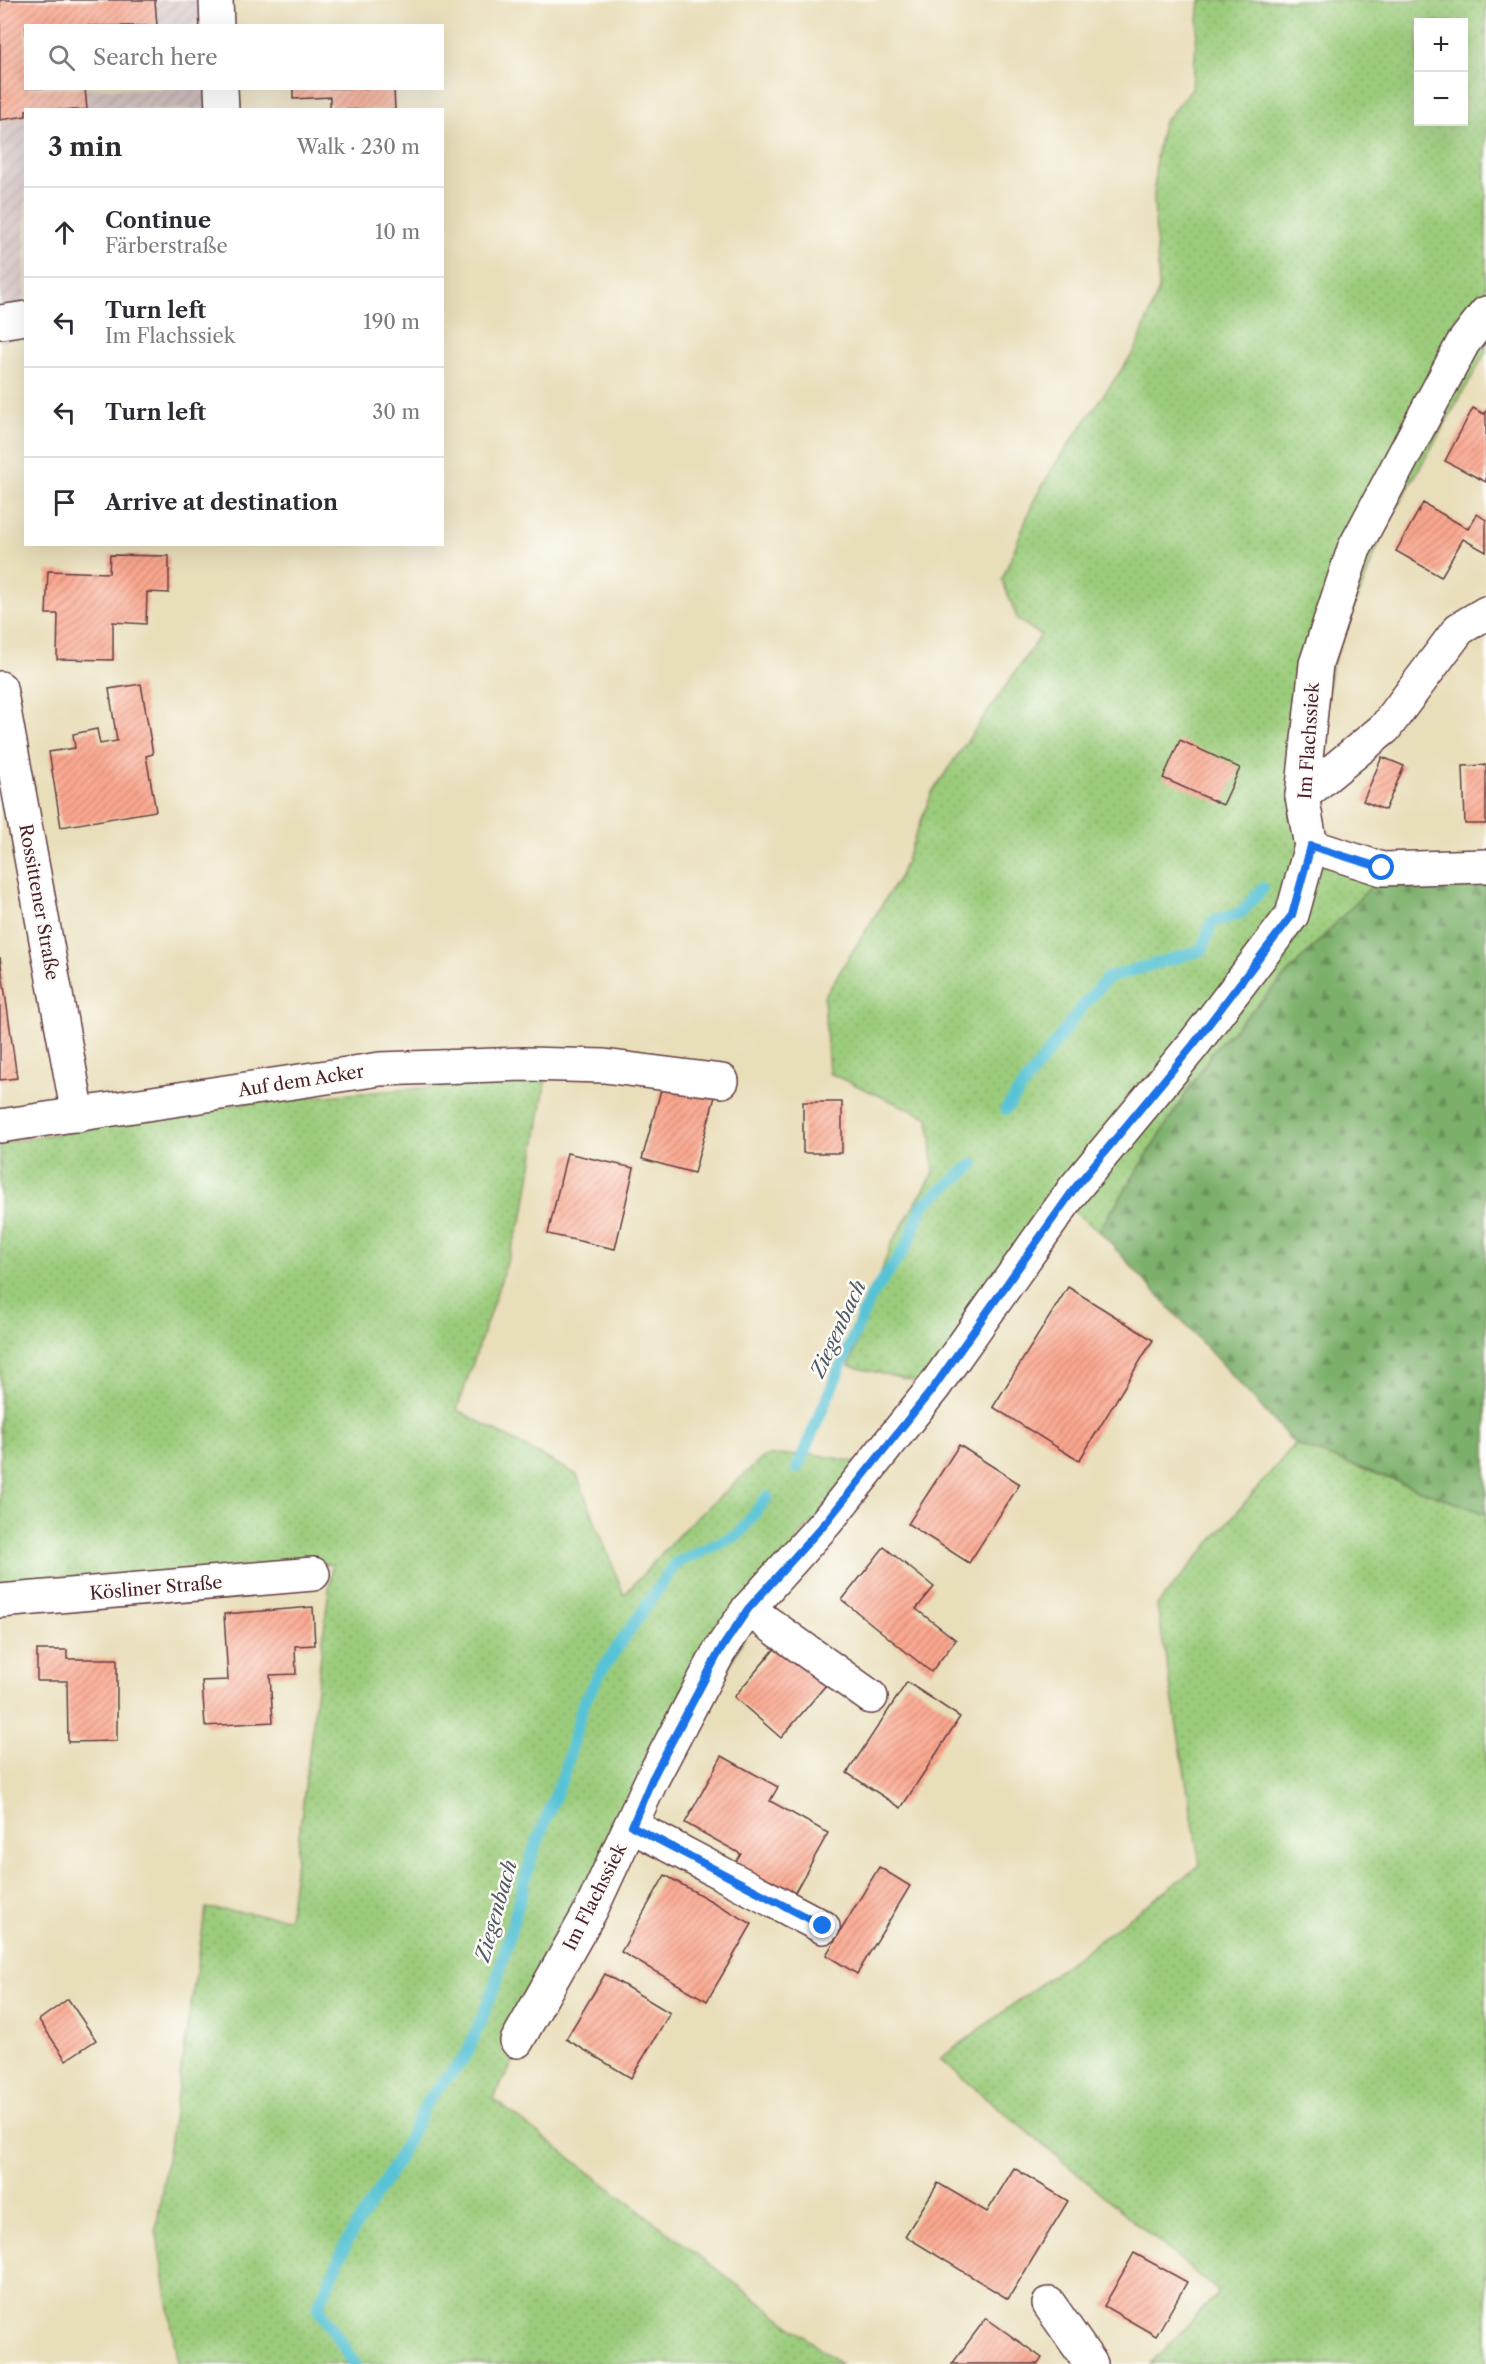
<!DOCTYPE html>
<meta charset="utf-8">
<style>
body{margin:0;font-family:"Libre Caslon Text",serif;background:#f2f2f3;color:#2b2b33}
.controls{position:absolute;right:18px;top:18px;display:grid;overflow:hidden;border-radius:0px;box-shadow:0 6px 24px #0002}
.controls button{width:54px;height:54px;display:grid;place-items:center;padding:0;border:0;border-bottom:2px solid #e1e1e2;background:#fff;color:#2b2b33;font:30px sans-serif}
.stop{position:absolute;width:18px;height:18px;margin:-14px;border:4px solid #1a73e8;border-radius:50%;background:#fff}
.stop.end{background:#1a73e8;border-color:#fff;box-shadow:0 2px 6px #0008}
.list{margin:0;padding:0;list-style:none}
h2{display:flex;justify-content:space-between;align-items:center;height:78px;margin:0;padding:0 24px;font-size:26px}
h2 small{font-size:20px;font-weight:400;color:#7c7c81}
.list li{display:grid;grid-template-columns:39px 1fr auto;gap:18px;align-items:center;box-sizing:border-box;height:90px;padding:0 24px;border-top:2px solid #e1e1e2}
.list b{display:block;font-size:22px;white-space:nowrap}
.list p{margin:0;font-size:20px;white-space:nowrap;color:#7c7c81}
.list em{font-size:20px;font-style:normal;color:#7c7c81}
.icon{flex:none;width:33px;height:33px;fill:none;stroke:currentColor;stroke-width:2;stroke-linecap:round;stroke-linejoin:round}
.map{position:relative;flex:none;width:1486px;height:2364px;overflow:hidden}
.search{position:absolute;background:#fff;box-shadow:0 6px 24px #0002;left:24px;top:24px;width:420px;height:66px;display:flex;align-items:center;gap:15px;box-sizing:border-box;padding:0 21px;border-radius:0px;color:#7c7c81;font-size:22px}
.panel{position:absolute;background:#fff;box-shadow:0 6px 24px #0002;left:24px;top:108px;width:420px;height:438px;border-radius:0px}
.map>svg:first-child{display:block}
.industrial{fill:url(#industrial-furrows)}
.green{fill:url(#green-dots);stroke:#727653;stroke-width:1.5;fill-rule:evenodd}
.forest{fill:url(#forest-firs);stroke:#63684b;stroke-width:1.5}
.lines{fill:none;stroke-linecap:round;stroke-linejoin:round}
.stream{stroke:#59c3d5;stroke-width:12}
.building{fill:url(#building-hatch)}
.minor-casing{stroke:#623c40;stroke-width:36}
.minor{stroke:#fff;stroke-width:33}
.route{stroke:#1a73e8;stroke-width:8}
.labels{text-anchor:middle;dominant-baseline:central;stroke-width:5;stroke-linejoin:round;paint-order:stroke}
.street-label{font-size:18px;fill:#4a1f2b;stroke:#fdfcf7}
.water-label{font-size:20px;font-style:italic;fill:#4f5866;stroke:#fdfcf7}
</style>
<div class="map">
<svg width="1486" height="2364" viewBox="0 0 1486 2364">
<defs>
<pattern id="industrial-furrows" width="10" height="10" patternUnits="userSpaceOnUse" patternTransform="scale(1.5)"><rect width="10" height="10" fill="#d1bfbf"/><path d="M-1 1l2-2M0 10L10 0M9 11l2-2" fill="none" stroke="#b5a4a4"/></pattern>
<pattern id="green-dots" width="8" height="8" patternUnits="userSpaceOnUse" patternTransform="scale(1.5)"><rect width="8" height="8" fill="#9bcc7b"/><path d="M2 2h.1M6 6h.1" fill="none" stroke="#87af6a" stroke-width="1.8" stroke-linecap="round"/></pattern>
<pattern id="forest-firs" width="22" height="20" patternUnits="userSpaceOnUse" patternTransform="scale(1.5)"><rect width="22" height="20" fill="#7cb06b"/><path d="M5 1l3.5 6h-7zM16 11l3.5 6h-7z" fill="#688f58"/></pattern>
<pattern id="building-hatch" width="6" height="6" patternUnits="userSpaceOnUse" patternTransform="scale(1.5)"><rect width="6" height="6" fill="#fba78f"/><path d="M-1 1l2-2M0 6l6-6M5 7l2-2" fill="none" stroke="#cd8775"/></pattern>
</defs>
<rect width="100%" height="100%" fill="#fdfcf7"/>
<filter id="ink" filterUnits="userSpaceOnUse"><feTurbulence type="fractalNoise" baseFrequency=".0167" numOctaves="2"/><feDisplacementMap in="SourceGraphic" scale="12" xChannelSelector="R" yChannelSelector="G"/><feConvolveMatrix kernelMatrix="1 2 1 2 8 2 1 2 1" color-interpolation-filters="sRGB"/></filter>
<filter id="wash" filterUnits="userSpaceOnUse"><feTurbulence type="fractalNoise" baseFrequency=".008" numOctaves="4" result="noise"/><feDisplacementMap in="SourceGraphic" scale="24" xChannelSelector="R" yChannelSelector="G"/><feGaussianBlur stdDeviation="1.35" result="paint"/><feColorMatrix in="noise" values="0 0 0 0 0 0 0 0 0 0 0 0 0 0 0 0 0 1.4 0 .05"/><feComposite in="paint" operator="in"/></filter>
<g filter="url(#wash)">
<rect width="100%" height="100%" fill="#e9deba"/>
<polygon class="industrial" points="0,0 227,0 228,25 26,26 26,88 232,89 233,109 26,110 25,336 0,342"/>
<g class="green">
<path d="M1200 0H1486V352L1383 532 1331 669 1312 796 1318 844 1383 874 1213 1051 1099 1231 1058 1200 931 1385 849 1366 891 1244 934 1173 929 1118 829 1073 824 997 900 876 932 792 1041 635 1018 620 1002 580 1034 500 1056 463 1136 349 1159 289 1154 200 1156 157 1163 123 1192 88ZM1418 22H1464V122H1418Z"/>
<polygon points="546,1078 525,1209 457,1410 577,1475 624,1595 685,1528 765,1456 814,1454 871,1465 801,1534 493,2099 841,2364 178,2364 156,2230 206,1908 289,1918 332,1564 0,1590 0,1143 252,1102"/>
<polygon points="1295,1444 1486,1514 1486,2364 1151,2364 1219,2292 940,2059 1200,1865 1157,1605"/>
</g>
<polygon class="forest" points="1486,872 1486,1514 1295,1444 1099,1231 1213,1051 1383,874"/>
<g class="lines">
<g class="stream">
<polyline points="1006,1109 1082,1007 1107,978 1202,950 1212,922 1241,913 1263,888"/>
<polyline points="797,1468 869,1300 907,1245 923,1205 974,1164"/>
<polyline points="355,2364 318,2307 348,2239 396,2163 428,2100 466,2056 495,1986 533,1852 565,1771 583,1704 603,1668 676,1563 739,1534 767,1497"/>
</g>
</g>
<g id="blocks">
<g class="building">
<polygon points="0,0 155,0 157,26 26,26 26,88 85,88 87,110 26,110 26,116 0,120"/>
<polygon points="293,88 394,88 395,110 330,110 330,97 293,99"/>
<polygon points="1473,408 1484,414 1486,411 1486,482 1445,461"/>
<polygon points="1423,503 1468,529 1477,514 1486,520 1486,552 1463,539 1441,577 1396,551"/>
<polygon points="110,555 169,556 169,593 147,592 146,624 113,622 113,660 57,659 58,614 46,614 48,571 109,573"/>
<polygon points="141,684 153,754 146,756 156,811 61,827 49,752 75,748 73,734 97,729 100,744 117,741 109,689"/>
<polygon points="1180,740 1240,768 1223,805 1163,778"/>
<polygon points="1382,757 1404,766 1385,810 1363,801"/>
<polygon points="1486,765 1486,824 1465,824 1463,766"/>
<polygon points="0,957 17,1078 0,1080"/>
<polygon points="664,1079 716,1093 694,1173 642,1159"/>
<rect x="803" y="1102" width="39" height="51"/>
<polygon points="567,1153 634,1168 615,1249 548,1234"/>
<polygon points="1068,1287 1153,1340 1079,1461 993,1407"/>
<polygon points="959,1445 1020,1484 969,1563 908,1524"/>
<polygon points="884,1547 934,1587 916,1609 956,1640 931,1672 842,1600"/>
<polygon points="313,1607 315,1645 295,1646 296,1674 270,1675 273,1722 205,1726 202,1681 228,1680 224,1614"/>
<polygon points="778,1645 826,1685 781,1738 734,1697"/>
<polygon points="37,1650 67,1650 67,1659 117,1659 117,1741 68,1742 67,1681 37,1681"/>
<polygon points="907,1682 960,1717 901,1808 847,1773"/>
<polygon points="722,1756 778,1787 770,1801 828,1833 790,1901 732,1868 741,1854 685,1823"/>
<polygon points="879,1867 910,1886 857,1974 826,1955"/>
<polygon points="665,1875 752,1924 707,2001 621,1952"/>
<polygon points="605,1974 670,2013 631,2078 566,2039"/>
<polygon points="68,1999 96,2040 66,2060 39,2020"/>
<polygon points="1014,2168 1068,2201 1008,2299 905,2236 938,2183 987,2212"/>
<polygon points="1134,2253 1187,2282 1156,2336 1104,2306"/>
<polygon points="986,2318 1042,2358 1038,2364 952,2364"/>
</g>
</g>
</g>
<g filter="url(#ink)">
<use href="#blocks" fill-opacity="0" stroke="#623c40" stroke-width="1.5"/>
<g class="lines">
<defs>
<g id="minor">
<polyline points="216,0 217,26"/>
<polyline points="221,88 222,110"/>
<polyline points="0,322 26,318"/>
<polyline points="0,688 78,1115"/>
<polyline points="1302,796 1385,728 1459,629 1486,613"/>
<polyline points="1311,846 1382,869 1486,866"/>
<polyline points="0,1126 380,1069 525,1064 604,1066 722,1081"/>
<polyline points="0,1601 313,1574"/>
<polyline points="748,1609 871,1697"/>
<polyline points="632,1826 823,1927"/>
<polyline points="517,2041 591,1910 652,1779 719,1652 748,1609 827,1521 934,1387 1074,1189 1193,1045 1292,915 1311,846 1302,796 1316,664 1354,549 1463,343 1486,313"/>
<polyline points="1049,2304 1091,2364"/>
</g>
</defs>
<use href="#minor" class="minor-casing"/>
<use href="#minor" class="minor"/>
</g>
</g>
<g class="lines" filter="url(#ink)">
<polyline class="route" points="823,1926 632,1826 652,1779 719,1652 748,1609 827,1521 934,1387 1074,1189 1193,1045 1292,915 1311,846 1382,868"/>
</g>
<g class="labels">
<g class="street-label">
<text transform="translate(1309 741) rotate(-86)">Im Flachssiek</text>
<text transform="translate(39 902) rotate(80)">Rossittener Straße</text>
<text transform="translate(301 1081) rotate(-9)">Auf dem Acker</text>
<text transform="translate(156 1588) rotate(-5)">Kösliner Straße</text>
<text transform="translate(595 1897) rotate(-63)">Im Flachssiek</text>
</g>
<g class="water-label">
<text transform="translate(838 1329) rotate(-65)">Ziegenbach</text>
<text transform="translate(496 1911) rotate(-74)">Ziegenbach</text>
</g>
</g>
</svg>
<div class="controls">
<button>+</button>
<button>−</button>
</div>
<div class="stop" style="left:1382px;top:868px"></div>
<div class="stop end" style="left:823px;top:1926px"></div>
<div class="search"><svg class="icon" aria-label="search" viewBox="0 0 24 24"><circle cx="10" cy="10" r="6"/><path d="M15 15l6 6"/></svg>Search here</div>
<section class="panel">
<h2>3 min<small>Walk · 230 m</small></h2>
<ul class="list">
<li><svg class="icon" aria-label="ahead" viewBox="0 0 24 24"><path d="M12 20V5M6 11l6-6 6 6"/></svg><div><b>Continue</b><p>Färberstraße</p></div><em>10 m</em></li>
<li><svg class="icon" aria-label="left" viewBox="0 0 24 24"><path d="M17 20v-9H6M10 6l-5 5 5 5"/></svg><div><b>Turn left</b><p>Im Flachssiek</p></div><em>190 m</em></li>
<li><svg class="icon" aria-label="left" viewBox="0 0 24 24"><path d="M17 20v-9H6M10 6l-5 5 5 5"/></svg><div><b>Turn left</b></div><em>30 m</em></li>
<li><svg class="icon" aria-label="arrive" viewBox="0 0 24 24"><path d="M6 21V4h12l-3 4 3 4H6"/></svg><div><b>Arrive at destination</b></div></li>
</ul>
</section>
</div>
